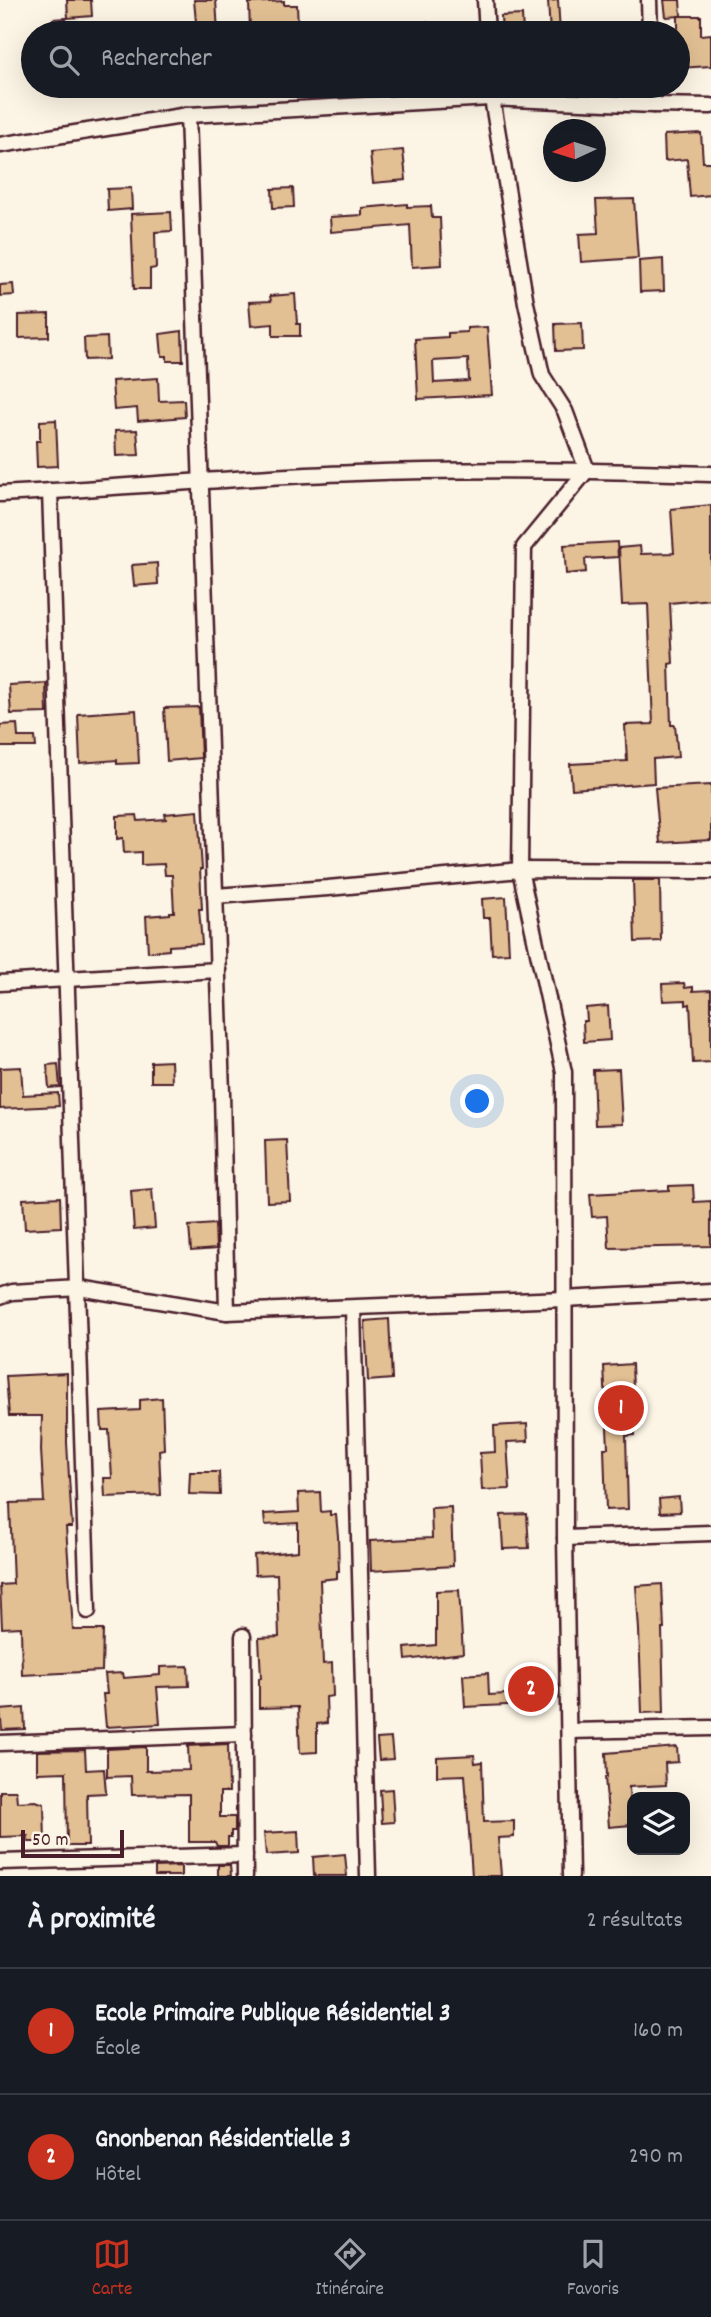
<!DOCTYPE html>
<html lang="fr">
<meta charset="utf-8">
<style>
body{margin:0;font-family:Dekko,sans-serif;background:#242831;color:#f1f3f6}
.controls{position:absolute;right:21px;bottom:21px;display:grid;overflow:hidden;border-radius:14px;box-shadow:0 7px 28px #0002}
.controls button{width:63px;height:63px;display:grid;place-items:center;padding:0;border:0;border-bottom:2px solid #363941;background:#171b24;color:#f1f3f6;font:35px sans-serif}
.compass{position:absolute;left:543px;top:119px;width:63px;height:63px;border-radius:50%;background:#171b24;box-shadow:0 7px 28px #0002;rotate:266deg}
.scale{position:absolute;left:21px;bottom:18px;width:103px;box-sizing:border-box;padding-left:7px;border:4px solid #4a1f2b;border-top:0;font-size:19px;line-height:24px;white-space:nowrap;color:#4a1f2b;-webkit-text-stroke:5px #fcf5e5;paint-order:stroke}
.you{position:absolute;left:478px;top:1102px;width:24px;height:24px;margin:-18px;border:5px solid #fff;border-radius:50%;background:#1a73e8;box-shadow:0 0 0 10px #1a73e833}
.badge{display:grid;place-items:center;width:46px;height:46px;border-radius:50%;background:#c8321e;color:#fff;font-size:23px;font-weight:700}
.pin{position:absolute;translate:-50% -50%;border:4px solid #fff;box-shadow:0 2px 7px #0006}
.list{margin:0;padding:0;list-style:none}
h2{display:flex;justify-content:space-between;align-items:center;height:91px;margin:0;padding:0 28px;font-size:30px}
h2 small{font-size:23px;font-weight:400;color:#9ea1a6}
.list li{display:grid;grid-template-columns:46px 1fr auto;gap:21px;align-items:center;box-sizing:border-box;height:126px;padding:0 28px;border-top:2px solid #363941}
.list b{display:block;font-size:26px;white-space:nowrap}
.list p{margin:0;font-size:23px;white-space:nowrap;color:#9ea1a6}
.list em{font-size:23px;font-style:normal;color:#9ea1a6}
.icon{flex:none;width:38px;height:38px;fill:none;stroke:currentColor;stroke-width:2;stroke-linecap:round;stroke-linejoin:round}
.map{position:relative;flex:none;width:711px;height:1876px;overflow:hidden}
.search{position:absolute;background:#171b24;box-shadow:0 7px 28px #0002;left:21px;right:21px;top:21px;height:77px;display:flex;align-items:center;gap:18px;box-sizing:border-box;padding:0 24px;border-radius:38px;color:#9ea1a6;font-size:26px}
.sheet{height:343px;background:#171b24}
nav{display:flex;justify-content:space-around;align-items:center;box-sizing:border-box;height:98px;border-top:2px solid #363941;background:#171b24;font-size:19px;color:#9ea1a6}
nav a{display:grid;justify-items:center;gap:4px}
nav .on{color:#c8321e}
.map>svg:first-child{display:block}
.building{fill:#e2c094;stroke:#4a1f2b;stroke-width:2;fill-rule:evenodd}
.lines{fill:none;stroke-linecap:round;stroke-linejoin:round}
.street-casing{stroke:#4a1f2b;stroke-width:19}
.street{stroke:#fcf5e5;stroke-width:14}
</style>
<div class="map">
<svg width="711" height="1876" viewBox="0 0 711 1876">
<rect width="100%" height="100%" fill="#fcf5e5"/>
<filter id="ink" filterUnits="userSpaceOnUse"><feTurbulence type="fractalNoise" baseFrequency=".0143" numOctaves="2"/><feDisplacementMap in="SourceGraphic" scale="14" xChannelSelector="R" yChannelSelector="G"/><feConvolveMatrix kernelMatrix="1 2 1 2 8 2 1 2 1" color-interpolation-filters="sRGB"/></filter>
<g filter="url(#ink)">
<g class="building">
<polygon points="67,0 91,0 92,16 68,18"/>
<polygon points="194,0 216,0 218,33 197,33"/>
<polygon points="558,0 560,33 550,33 548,1"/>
<polygon points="664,0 680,0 681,16 666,17"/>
<polygon points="284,1 284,5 297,5 298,28 250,30 249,3"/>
<polygon points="522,15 523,33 502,33 501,16"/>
<polygon points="678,16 701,16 701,35 711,34 711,66 678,68"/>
<polygon points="66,18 67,33 54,33 53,19"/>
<polygon points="427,22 428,33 389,33 388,25"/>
<polygon points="701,133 703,162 711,162 711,195 690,197 687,159 665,161 664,135"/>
<polygon points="403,150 406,180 373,183 370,153"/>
<polygon points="131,188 132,209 108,211 107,189"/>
<polygon points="293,188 294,207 273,208 272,189"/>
<polygon points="634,199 638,258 581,262 579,234 598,233 596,200"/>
<polygon points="407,204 407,207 431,206 432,218 440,218 442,265 412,267 410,225 331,232 330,217 362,215 362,208"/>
<polygon points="171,212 172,231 155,232 156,268 150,269 150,289 134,289 131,214"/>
<polygon points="663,259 664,291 640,292 639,261"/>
<polygon points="13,284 14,295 0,296 0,285"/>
<polygon points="295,294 297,324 300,324 300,336 273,336 273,324 251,326 249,302 271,301 270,296"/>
<polygon points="49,314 49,337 19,338 19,315"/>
<polygon points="582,323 583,350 556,351 555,324"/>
<path d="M487 327 492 395 418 399 415 339 448 337V333L467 332V328ZM468 359 469 381 434 383 433 361Z"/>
<polygon points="182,331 183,361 167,361 167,356 162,356 160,334"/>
<polygon points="107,337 108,359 85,360 84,338"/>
<polygon points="158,378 159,401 184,400 185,417 138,421 137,408 114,410 112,381"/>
<polygon points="56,420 58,466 37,467 36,441 40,441 40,421"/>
<polygon points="137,430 139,455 116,456 115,431"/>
<polygon points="711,505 711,599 670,603 673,663 669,664 671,725 675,725 678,757 653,759 654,783 572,789 570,764 627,761 625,725 653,724 648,604 622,605 619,548 640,546 641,554 674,553 671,509"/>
<polygon points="617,542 618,557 585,559 586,572 566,574 564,545"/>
<polygon points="157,563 158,584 134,586 132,565"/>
<polygon points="46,683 47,713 11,714 9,685"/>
<polygon points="199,707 201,758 167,761 164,708"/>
<polygon points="136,710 139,763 117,764 117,760 80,763 78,714"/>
<polygon points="17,724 18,737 35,737 36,747 0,747 0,725"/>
<polygon points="711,785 711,840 660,843 655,788"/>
<polygon points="198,811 202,869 200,869 202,909 199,909 202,944 169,946 169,950 148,952 146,916 170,914 170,912 174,912 172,875 165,875 164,864 141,865 141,852 124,853 123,838 117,839 117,816 137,815 138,821 166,819 165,814"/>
<polygon points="633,880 660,880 661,941 635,942"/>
<polygon points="506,897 509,953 492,954 490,918 483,918 482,899"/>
<polygon points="684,983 685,988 693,987 693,991 711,990 711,1062 693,1063 690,1004 686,1005 686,1000 663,1001 662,984"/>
<polygon points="608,1006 610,1040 584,1042 583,1021 587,1021 586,1008"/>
<polygon points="171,1061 172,1082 151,1082 151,1062"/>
<polygon points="58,1064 60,1087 49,1088 47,1065"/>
<polygon points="21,1067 23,1095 58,1093 59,1106 0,1109 0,1068"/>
<polygon points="619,1069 622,1124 595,1125 593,1070"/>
<polygon points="287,1140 290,1201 267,1202 265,1141"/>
<polygon points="693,1185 694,1202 711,1201 711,1246 609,1248 607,1216 592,1217 590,1194 669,1190 669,1186"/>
<polygon points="152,1189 155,1228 134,1230 131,1191"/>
<polygon points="60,1197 61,1227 25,1229 23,1199"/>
<polygon points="215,1224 216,1249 191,1251 189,1226"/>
<polygon points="389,1319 392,1379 368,1381 365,1321"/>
<polygon points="632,1364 635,1435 626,1436 628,1509 606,1510 604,1448 608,1448 604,1366"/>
<polygon points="67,1373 67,1443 72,1527 66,1527 73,1630 103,1630 102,1671 22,1675 21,1627 2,1628 0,1585 13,1584 10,1503 44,1502 41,1450 42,1416 9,1416 6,1376"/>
<polygon points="162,1398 164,1449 159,1450 161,1495 105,1497 104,1478 112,1478 109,1430 102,1430 101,1412 140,1410 140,1400"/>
<polygon points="527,1424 528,1441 507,1442 510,1489 482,1490 480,1453 495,1452 494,1426"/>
<polygon points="190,1472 219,1472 220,1495 189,1494"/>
<polygon points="320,1492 321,1512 330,1511 330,1515 336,1515 338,1536 339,1571 337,1571 337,1578 320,1580 323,1664 332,1663 333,1696 326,1697 327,1723 317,1724 317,1752 300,1753 298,1707 259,1708 259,1678 261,1678 259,1638 279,1637 277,1574 255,1575 254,1555 298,1551 298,1523 265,1525 264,1514 299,1512 298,1493"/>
<polygon points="679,1497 680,1512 660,1513 659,1499"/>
<polygon points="451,1507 453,1566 371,1571 370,1541 432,1538 431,1508"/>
<polygon points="527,1514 529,1548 503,1549 501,1515"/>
<polygon points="662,1584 664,1629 662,1629 664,1712 642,1713 639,1630 636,1586"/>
<polygon points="459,1590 463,1653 406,1660 405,1648 436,1645 436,1591"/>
<polygon points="188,1666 189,1686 157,1687 160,1724 106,1727 103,1694 107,1694 105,1674 123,1673 124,1678 160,1675 160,1667"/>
<polygon points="488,1673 489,1695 547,1692 548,1703 465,1707 463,1675"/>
<polygon points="24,1708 25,1729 2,1730 0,1710"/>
<polygon points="391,1738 393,1759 379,1760 377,1739"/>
<polygon points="228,1744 229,1792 220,1792 220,1817 235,1817 235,1831 231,1831 231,1837 228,1837 228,1846 217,1846 215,1842 189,1842 189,1794 132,1795 131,1776 107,1777 107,1749 146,1747 146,1771 189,1770 188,1746"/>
<polygon points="677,1747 678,1762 665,1763 666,1785 629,1787 631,1825 609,1827 605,1777 607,1777 606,1753"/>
<polygon points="85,1750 86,1770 104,1769 106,1793 87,1794 88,1846 67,1846 66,1772 37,1773 37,1751"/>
<polygon points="474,1755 475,1763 482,1762 484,1822 514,1821 514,1837 498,1838 501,1876 472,1876 465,1775 437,1776 437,1757"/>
<polygon points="392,1789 394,1822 382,1823 380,1790"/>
<polygon points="0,1791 16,1791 17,1802 36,1801 44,1804 45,1842 28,1842 28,1836 0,1837"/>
<polygon points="298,1831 299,1853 266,1855 264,1833"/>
<polygon points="345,1854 347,1876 314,1876 313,1857"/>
<polygon points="218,1865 230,1865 231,1876 218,1876"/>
<polygon points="181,1866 181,1876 155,1876 155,1867"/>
</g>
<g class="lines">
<defs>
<g id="street">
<polyline points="485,0 487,33"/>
<polyline points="649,0 650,33"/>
<polyline points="490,86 526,303 542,375 565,411 587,470 524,547 520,870 564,1072 565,1538 571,1876"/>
<polyline points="652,86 653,105"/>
<polyline points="188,115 222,1093 227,1312"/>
<polyline points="0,145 188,115 490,98 653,105 711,106"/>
<polyline points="50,491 88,1611"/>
<path d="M0 494C118 488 237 477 355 473 474 468 593 470 711 474"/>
<polyline points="215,896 328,888 520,870 711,871"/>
<polyline points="0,983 218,970"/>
<polyline points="0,1296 12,1292 79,1288 227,1312 564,1299 711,1291"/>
<polyline points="353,1308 368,1876"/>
<polyline points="565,1538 711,1533"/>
<polyline points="243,1636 245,1876"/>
<polyline points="569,1731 711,1728"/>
<polyline points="0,1743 244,1734"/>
<polyline points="0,1862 245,1855"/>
</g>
</defs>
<use href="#street" class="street-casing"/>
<use href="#street" class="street"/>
</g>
</g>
</svg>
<div class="controls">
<button><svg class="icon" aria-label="layers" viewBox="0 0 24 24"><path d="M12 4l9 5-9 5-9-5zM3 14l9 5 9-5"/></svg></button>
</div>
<svg class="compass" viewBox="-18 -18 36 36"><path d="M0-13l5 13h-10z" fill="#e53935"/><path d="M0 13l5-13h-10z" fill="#9ea1a6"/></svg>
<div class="scale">50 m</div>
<div class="you"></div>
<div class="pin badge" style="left:621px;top:1408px">1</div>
<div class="pin badge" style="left:531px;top:1689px">2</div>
<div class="search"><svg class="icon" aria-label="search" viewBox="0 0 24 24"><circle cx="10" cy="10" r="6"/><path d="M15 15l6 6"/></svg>Rechercher</div>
</div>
<section class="sheet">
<h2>À proximité<small>2 résultats</small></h2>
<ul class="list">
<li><span class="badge">1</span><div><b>Ecole Primaire Publique Résidentiel 3</b><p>École</p></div><em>160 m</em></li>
<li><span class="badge">2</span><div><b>Gnonbenan Résidentielle 3</b><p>Hôtel</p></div><em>290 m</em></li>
</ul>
</section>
<nav>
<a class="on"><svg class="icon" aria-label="map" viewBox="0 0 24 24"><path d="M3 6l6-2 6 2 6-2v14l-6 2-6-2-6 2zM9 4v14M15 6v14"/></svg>Carte</a>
<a><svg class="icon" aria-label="directions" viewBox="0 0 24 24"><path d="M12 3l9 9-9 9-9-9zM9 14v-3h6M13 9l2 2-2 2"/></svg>Itinéraire</a>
<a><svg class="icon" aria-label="saved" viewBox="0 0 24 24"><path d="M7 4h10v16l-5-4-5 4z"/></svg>Favoris</a>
</nav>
